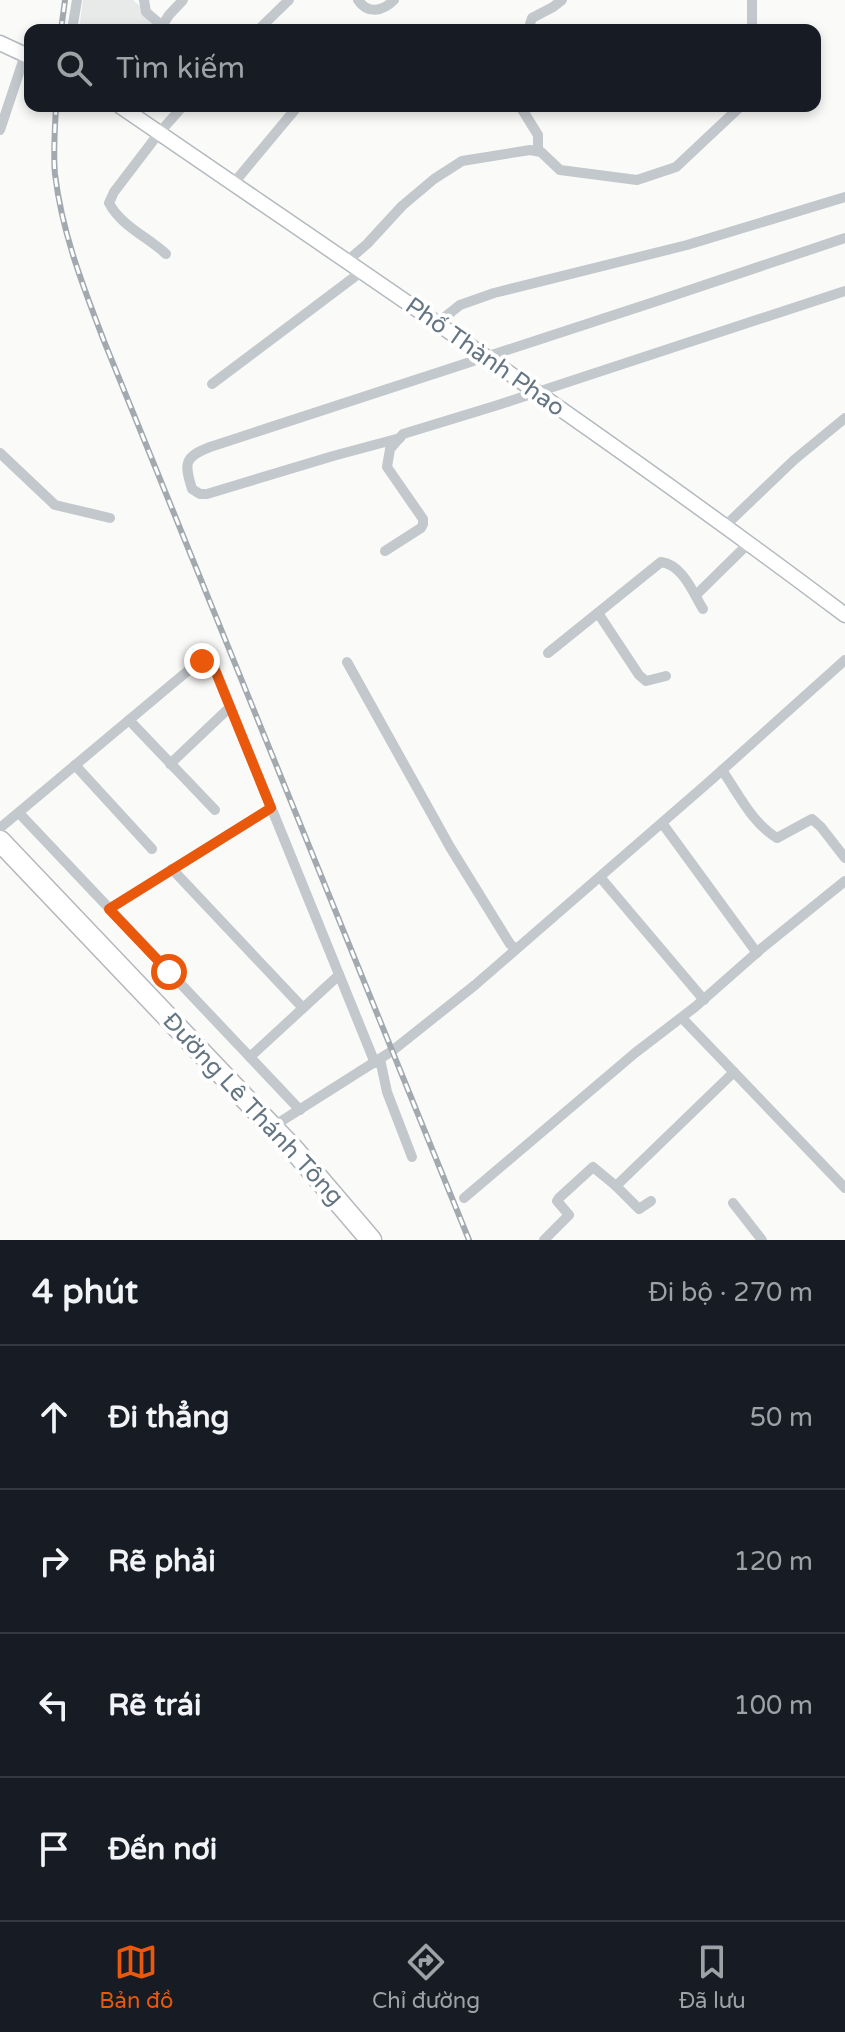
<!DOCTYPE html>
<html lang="vi">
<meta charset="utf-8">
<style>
body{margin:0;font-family:"Varela Round",sans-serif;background:#20242c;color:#f1f3f6}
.stop{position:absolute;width:24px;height:24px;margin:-18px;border:6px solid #ea580c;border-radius:50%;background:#fff}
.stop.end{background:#ea580c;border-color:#fff;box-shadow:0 2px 8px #0008}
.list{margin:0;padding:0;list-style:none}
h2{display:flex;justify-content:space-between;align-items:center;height:104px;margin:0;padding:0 32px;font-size:34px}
h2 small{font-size:26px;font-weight:400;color:#9ea1a6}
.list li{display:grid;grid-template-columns:52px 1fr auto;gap:24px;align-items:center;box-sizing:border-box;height:144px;padding:0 32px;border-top:2px solid #363941}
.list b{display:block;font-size:30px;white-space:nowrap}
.list em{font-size:26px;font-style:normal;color:#9ea1a6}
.icon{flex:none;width:44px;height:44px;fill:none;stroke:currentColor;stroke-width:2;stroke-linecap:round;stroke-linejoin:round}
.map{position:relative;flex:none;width:845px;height:1240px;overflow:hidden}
.search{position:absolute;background:#171b24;box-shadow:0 4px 12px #0003;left:24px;right:24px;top:24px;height:88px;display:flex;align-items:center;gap:20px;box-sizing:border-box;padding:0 28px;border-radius:16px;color:#9ea1a6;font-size:30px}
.sheet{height:680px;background:#171b24}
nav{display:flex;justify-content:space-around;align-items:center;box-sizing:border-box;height:112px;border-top:2px solid #363941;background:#171b24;font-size:22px;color:#9ea1a6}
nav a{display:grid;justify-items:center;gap:4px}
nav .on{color:#ea580c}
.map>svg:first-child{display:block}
.built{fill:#e8e9e9}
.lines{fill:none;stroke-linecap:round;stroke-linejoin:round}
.secondary-casing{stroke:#b3babf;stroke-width:17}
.highway-casing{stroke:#b4b9bd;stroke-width:23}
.street{stroke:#c3c8cc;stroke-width:10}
.secondary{stroke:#fff;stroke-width:14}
.highway{stroke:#fff;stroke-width:20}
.rail-casing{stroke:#a2aab0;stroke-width:6}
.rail{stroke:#fff;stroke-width:3;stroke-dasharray:9;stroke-linecap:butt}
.route{stroke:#ea580c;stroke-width:10}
.labels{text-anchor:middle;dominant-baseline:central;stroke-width:8;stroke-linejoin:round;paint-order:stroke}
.street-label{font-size:24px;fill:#657683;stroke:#fff}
</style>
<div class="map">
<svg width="845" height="1240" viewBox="0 0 845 1240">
<rect width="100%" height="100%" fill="#fafaf8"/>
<polygon class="built" points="83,0 133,0 165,30 79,30"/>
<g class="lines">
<defs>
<g id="secondary">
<polyline points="0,43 30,57"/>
<path d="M120 106C363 273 609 437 845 615"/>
</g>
<polyline id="highway" points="0,841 295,1151 371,1240"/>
</defs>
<use href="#secondary" class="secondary-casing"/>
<use href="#highway" class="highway-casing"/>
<g class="street">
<polyline points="144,0 146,12 167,30"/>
<path d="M358 0C368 15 383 11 394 0"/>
<polyline points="752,0 752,30"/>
<polyline points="162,26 169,15 183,0"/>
<polyline points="72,30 77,0"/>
<polyline points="258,30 289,0"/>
<polyline points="529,30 530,24 532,18 553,7 562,0"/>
<polyline points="520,106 538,135 538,151"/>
<polyline points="0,130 25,55"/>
<polyline points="233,184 298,106"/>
<path d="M166 254C148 237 121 226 109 203L114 192 159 133 183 106"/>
<polyline points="346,262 367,244 402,206 434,179 462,161 530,150 541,152 560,170 637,180 676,167 741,106"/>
<polyline points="436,324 460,305 494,293 687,245 845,197"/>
<polyline points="212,384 361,272"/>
<path d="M400 438 333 456 207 494H200L192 489C184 463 184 457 210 447L657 301 845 238"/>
<polyline points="0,453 55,505 110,518"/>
<polyline points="725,526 794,460 845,418"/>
<polyline points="385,551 421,528 423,524 423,519 387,467 390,449 403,434 498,405 845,291"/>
<polyline points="696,595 749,543"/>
<polyline points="598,613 639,675 646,681 666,676"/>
<path d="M548 653 661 562C683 565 693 593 703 609"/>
<polyline points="347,662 450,847 510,944 516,949"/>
<polyline points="129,720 215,810"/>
<polyline points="170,764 230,707"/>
<polyline points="75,765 152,849"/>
<path d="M722 770C738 793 752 823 777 838L812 819 821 827 845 858"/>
<polyline points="19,813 300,1110"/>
<polyline points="662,823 757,953"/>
<path d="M0 828 196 664 202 661C211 663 213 666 217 674L375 1063"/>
<polyline points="172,869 303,1008"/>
<polyline points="600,877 704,1000"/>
<polyline points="109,909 271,808"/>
<polyline points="682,1018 845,1188"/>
<polyline points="250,1057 339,975"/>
<polyline points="380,1059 387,1092 412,1157"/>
<polyline points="272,1127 392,1051 475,985 710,781 845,660"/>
<polyline points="616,1186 734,1072"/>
<polyline points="464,1198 635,1053 695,1007 762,948 845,881"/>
<polyline points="733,1203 762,1240"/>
<polyline points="544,1240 569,1215 557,1201 559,1198 593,1167 616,1186 639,1209 651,1201"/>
</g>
<use href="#secondary" class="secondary"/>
<use href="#highway" class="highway"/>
<defs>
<g id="rail">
<polyline points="61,30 65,0"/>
<path d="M56 106C55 128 53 152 55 174 62 233 83 286 104 341L469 1240"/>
</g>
</defs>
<use href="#rail" class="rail-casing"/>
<use href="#rail" class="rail"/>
</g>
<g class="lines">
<polyline class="route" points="169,972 109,909 271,808 213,665 202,661"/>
</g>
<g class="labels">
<g class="street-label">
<text transform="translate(485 357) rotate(35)">Phố Thành Phao</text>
<text transform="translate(253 1109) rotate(47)">Đường Lê Thánh Tông</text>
</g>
</g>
</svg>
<div class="stop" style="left:169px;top:972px"></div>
<div class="stop end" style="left:202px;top:661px"></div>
<div class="search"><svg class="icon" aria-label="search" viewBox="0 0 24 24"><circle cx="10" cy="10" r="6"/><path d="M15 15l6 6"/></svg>Tìm kiếm</div>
</div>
<section class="sheet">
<h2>4 phút<small>Đi bộ · 270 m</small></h2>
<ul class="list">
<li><svg class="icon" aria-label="ahead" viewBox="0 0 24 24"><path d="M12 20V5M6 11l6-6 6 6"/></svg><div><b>Đi thẳng</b></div><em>50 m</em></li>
<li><svg class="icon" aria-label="right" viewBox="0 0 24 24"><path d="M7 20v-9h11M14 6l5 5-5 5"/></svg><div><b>Rẽ phải</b></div><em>120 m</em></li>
<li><svg class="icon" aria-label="left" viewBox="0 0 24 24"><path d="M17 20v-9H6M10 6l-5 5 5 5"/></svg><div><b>Rẽ trái</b></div><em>100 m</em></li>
<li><svg class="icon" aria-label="arrive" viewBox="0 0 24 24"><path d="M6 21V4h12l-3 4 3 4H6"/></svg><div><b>Đến nơi</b></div></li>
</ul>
</section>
<nav>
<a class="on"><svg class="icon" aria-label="map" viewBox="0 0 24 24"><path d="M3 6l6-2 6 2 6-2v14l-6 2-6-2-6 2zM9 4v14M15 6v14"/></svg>Bản đồ</a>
<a><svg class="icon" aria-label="directions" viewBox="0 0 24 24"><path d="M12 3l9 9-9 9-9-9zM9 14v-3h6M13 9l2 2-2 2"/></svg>Chỉ đường</a>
<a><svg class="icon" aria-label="saved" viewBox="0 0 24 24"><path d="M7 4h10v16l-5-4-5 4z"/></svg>Đã lưu</a>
</nav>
